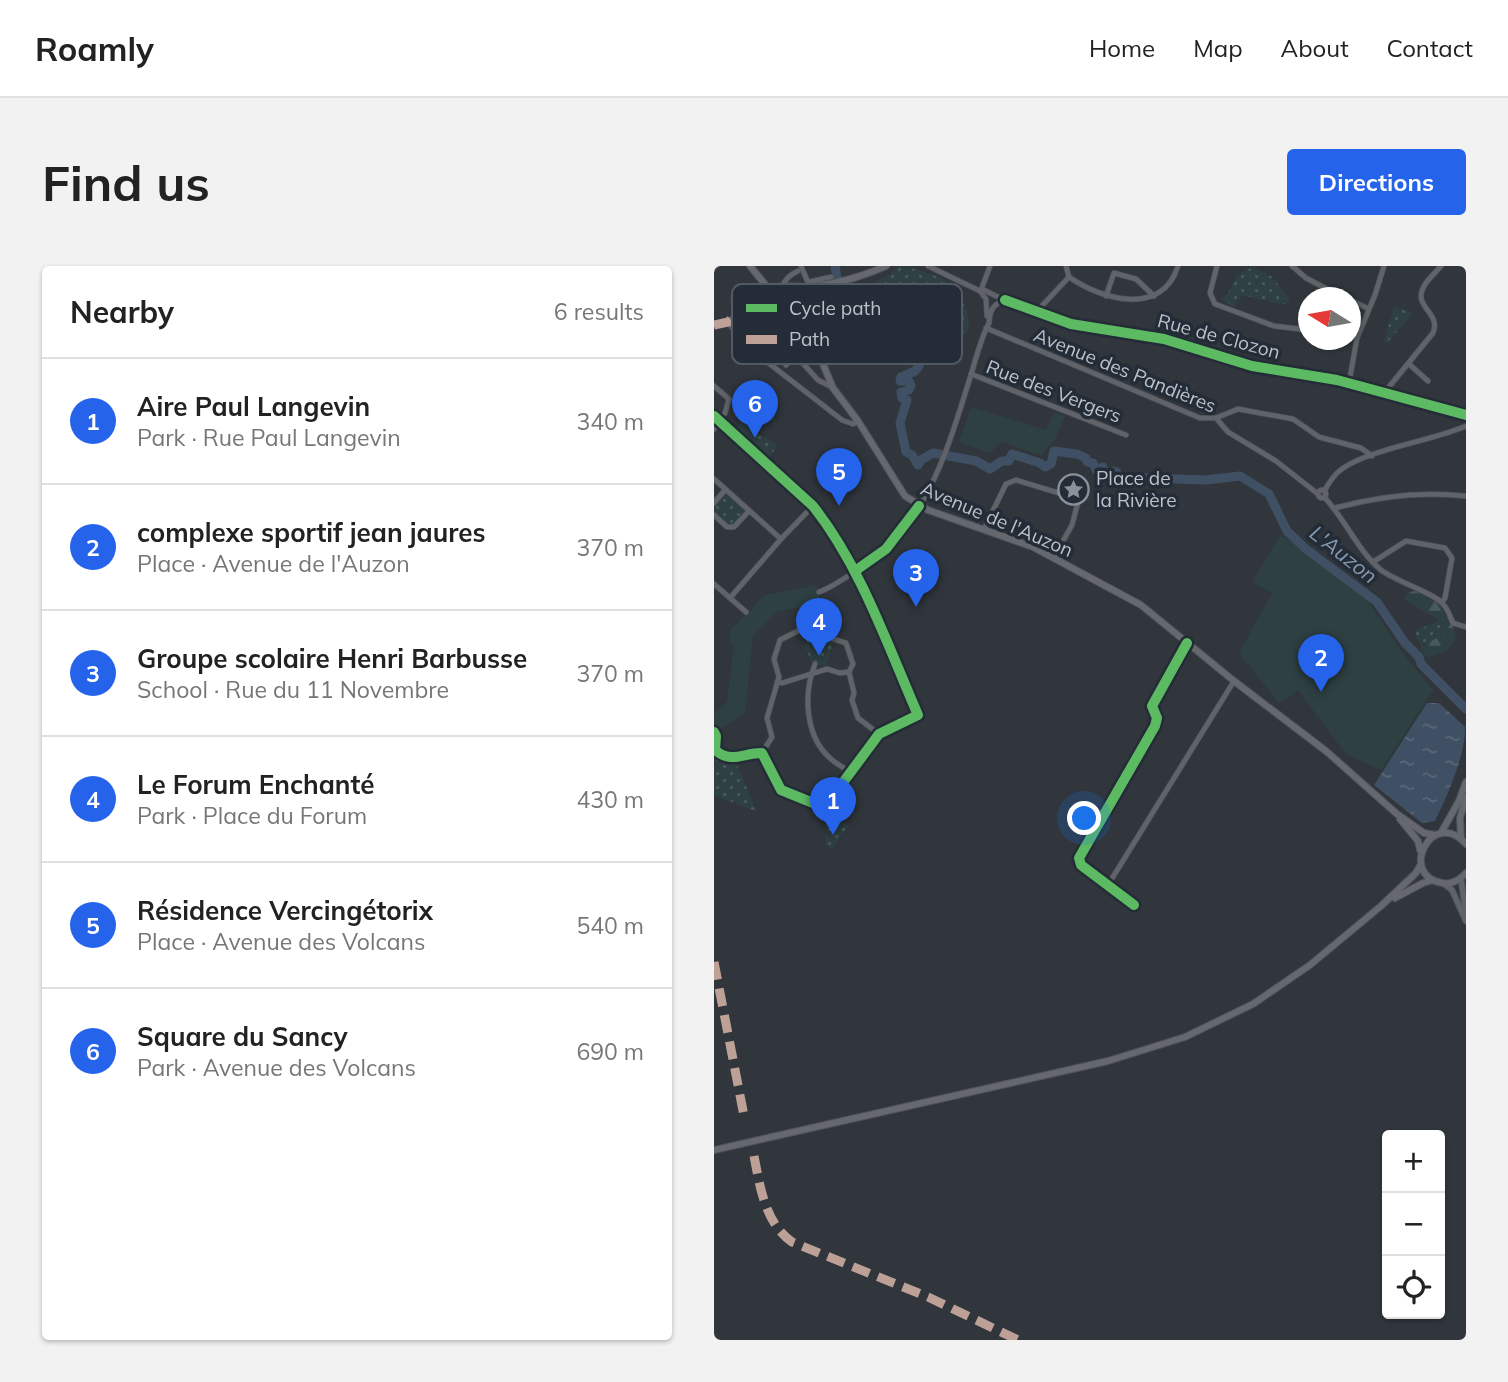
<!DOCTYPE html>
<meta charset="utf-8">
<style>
body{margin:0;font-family:Mulish,sans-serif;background:#f2f2f2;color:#222}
.controls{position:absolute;right:21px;bottom:21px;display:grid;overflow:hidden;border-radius:7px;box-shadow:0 2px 5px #0004}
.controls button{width:63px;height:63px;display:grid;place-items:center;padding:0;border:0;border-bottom:2px solid #e0e0e0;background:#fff;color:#222;font:35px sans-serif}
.compass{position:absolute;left:584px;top:21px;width:63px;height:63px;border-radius:50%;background:#fff;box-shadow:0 2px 5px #0004;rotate:281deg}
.you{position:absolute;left:371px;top:553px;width:24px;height:24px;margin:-18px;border:5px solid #fff;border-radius:50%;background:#1a73e8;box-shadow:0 0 0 10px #1a73e833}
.badge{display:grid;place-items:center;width:46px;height:46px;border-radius:50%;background:#2563eb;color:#fff;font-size:23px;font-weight:700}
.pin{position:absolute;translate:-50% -58px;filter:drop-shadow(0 2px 4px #0008)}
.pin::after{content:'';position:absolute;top:37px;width:24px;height:21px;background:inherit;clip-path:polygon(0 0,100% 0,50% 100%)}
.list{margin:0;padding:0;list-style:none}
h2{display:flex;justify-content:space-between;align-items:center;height:91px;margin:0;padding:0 28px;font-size:30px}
h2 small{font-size:23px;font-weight:400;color:#767676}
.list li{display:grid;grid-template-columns:46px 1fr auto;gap:21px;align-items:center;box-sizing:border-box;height:126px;padding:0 28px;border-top:2px solid #e0e0e0}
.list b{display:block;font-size:26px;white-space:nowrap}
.list p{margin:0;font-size:23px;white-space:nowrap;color:#767676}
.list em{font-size:23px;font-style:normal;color:#767676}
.icon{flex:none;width:38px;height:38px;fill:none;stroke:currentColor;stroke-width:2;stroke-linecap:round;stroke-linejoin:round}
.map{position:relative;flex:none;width:752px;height:1074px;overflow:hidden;border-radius:7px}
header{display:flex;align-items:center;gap:42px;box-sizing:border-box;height:98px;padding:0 35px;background:#fff;border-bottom:2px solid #e0e0e0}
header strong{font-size:33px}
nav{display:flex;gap:38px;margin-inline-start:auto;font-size:24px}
.intro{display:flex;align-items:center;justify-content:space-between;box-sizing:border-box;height:168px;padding:0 42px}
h1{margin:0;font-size:49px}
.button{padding:18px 32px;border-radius:7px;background:#2563eb;color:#fff;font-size:24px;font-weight:700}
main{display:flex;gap:42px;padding:0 42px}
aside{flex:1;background:#fff;border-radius:7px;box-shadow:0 2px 5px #0004}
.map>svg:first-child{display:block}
.grass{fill:#2e4042}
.forest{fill:url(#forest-firs)}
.park{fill:url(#park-dots)}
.water{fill:url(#water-ripples)}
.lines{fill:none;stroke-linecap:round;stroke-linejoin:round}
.river{stroke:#405064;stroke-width:9}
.pedestrian-casing{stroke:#4e5257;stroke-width:5}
.minor-casing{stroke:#4e5257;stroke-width:6}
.tertiary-casing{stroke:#4e5257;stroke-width:7}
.secondary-casing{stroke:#4e5257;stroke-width:8}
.pedestrian{stroke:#60646a;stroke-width:3.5}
.minor{stroke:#60646a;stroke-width:4.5}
.tertiary{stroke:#60646a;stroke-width:5}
.secondary{stroke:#65686e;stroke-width:6}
.quiet{stroke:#bda197;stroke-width:9;stroke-dasharray:18 9;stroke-linecap:butt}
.cycleway-casing{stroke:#232c37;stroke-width:15}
.cycleway{stroke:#5cba63;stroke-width:10}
.labels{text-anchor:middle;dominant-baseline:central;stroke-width:7;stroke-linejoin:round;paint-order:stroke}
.street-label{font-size:19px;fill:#bcc2cb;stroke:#232c37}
.poi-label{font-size:19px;fill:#bcc2cb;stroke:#232c37;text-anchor:start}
.water-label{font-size:21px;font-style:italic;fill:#8698af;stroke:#232c37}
.key{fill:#232c37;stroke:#515963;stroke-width:2}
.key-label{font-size:19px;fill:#bcc2cb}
</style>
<header>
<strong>Roamly</strong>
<nav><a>Home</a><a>Map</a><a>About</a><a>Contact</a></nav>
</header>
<div class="intro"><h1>Find us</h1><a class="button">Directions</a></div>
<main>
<aside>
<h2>Nearby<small>6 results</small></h2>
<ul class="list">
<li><span class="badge">1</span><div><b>Aire Paul Langevin</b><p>Park · Rue Paul Langevin</p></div><em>340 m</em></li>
<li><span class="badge">2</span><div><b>complexe sportif jean jaures</b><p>Place · Avenue de l'Auzon</p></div><em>370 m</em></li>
<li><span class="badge">3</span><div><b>Groupe scolaire Henri Barbusse</b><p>School · Rue du 11 Novembre</p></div><em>370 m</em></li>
<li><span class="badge">4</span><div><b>Le Forum Enchanté</b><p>Park · Place du Forum</p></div><em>430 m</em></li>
<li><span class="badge">5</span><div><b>Résidence Vercingétorix</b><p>Place · Avenue des Volcans</p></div><em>540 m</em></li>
<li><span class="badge">6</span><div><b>Square du Sancy</b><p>Park · Avenue des Volcans</p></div><em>690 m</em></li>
</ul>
</aside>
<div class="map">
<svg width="752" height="1074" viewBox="0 0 752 1074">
<defs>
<pattern id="forest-firs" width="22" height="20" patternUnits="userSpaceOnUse" patternTransform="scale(1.75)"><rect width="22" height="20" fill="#2e4042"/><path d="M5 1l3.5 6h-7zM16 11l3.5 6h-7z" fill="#4a5a5c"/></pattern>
<pattern id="park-dots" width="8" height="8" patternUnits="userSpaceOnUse" patternTransform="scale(1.75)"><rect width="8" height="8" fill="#2e4042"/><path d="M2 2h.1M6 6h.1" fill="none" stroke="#4a5a5c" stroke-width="1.8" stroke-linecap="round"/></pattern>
<pattern id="water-ripples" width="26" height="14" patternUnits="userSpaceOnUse" patternTransform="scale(1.75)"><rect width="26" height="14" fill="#405064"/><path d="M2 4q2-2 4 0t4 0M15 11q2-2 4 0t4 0" fill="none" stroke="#5a6879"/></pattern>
</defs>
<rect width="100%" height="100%" fill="#30363c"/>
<g class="grass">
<polygon points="257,141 332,164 340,146 351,150 341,174 327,189 287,176 276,187 245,176"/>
<polygon points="567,268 648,326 688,386 719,424 667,504 632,488 584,424 565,437 525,387 558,327 538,316"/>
<polygon points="102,319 105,326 105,337 62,346 39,369 31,447 7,463 0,460 0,447 13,436 20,379 16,378 16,365 51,329"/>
</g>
<path class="forest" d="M701 325 725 338 739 360 742 374 731 387 722 388 714 392 707 385V379H712L726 354C711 345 703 344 690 332L694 326Z"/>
<g class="park">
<path d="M184 0C197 0 233 12 241 22 250 33 256 51 254 65L206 85 191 71 163 53 150 21 175 9Z"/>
<polygon points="539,1 557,10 576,33 571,38 565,38 528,29 519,41 508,33 514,27 524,8"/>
<polygon points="680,40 699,47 673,77 670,76"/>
<polygon points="27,156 64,180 54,192 21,163"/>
<polygon points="11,224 35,245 20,261 13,261 0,249 0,237"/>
<polygon points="726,354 731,369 707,379 701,368 703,364"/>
<polygon points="94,370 119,377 112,401 97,396 93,384 90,383"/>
<polygon points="0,490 13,496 22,496 43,546 0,529"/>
<polygon points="115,546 134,560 119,582 111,579 111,546"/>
</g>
<path class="water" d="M713 437H725L751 461C752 488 733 530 721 555L708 557 660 519Z"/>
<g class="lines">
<path class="river" d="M121 0C126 25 120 42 148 56L146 63C154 71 160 68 169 71 175 72 182 77 187 79L190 86 186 93 196 91 203 96 205 100 201 105 187 111 186 115H195L197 119 195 124 187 126 188 132 193 134 186 157 192 186 198 189 204 199 207 194 219 187 262 195 276 203 288 195H295L298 188 326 197 331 201 337 198 340 185 363 188 372 192 373 196 379 197 382 204 389 201 390 208 396 209 399 205 403 206 401 213 403 216 407 211 491 214 526 210 555 228 573 265 592 283 663 336 691 377 705 391 707 398 752 443"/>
<defs>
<g id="pedestrian">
<polyline points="27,31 32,28 40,32"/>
<polyline points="19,36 23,33"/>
</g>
<g id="minor">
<polyline points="87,0 96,21"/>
<polyline points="214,0 266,25 270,24 282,30 357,58 450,73 538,100 623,114 752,149"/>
<polyline points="503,0 496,27 501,38 560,60 594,64"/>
<polyline points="578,0 592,12 630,32"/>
<polyline points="0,1 2,0"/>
<path d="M355 11C388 34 448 51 464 0"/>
<polyline points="95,16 117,11"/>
<polyline points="267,24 276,0"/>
<polyline points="266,25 272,33 273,50"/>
<polyline points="392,30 400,7 422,13 440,30"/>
<polyline points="636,34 655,43"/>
<path d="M65 39C68 22 67 13 84 5"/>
<polyline points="76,40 83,37"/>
<polyline points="324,44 355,11 352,0"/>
<polyline points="14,56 30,78 128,154 139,158 144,155"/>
<polyline points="0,59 14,56 45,28"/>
<polyline points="272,62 486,152 502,152 514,166 562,195 604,228"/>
<polyline points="75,82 104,114 118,121"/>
<path d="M52 95 65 93 73 86C76 72 85 66 98 61"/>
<polyline points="695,98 714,115"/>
<polyline points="72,99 100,73"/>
<polyline points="257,108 412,169"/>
<polyline points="635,117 643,72 661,29 670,0"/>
<polyline points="0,120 15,133 11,147 0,163"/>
<path d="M670 127 719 67C728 45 695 41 712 17 716 11 722 6 727 0"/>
<path d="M0 150 99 240C147 301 173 378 204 449L165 468 113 538 109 541 67 524 48 487C28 487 18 498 1 484L2 470 0 466"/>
<polyline points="502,152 524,143 579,153 605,171 647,182 658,190"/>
<polyline points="0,213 67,273"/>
<circle cx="608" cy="228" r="4"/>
<path d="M610 225C614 219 618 212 623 207 647 184 719 175 752 160"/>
<path d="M610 231C632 254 643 284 667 304 683 316 720 327 729 338 734 343 736 351 739 357L752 361"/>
<polyline points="0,237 11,224"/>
<path d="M621 242C665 230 706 225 752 230"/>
<polyline points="0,249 13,261 20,261 35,245"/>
<polyline points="270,263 292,218 302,214 348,228 364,236 358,259 340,291"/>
<polyline points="659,296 692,275 731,282 738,292 731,332 728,336"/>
<polyline points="0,318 32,346"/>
<path d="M105 326C119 321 134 310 146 302 214 257 233 185 256 112 262 93 266 74 275 57 276 44 279 38 291 34"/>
<polyline points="16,332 67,273 99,240"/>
<path d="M101 398C89 428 91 471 117 493 123 498 130 502 136 506"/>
<polyline points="63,416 68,417 113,403 126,407 135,406"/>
<polyline points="48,487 58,471 53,452 65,411 60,393 66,374 88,363 132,377 139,398 135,406 140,427 138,434 144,452 165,468"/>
<polyline points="394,619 520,415"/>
<polyline points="420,639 367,599 365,592 441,460 443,452 438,440 473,377"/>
</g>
<g id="tertiary">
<polyline points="747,613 752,648"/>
<polyline points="730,618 738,624 752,655"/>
</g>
<g id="secondary">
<polyline points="36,0 54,22"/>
<polyline points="90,21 104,86 119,122 144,155 191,230 214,244 319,281 427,339 520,415 612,485 683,548 710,567 721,569"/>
<path d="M45 28C60 15 85 23 104 20 128 16 150 10 172 0"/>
<polyline points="686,553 704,575 706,584"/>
<polyline points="727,567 745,535 752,516"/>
<polyline points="747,572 746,552 752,531"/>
<path d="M752 578C719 540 683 609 728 617 738 619 745 614 752 607"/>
<polyline points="681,632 709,617 719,614"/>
<polyline points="0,884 394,795 471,771 539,738 596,699 667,640 702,607 707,598"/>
</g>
</defs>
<use href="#pedestrian" class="pedestrian-casing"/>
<use href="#minor" class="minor-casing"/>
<use href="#tertiary" class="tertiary-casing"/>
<use href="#secondary" class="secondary-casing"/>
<use href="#pedestrian" class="pedestrian"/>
<use href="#minor" class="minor"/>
<use href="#tertiary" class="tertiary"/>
<use href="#secondary" class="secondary"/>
<g class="quiet">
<polyline points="19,36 32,28 40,32"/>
<polyline points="0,59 14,56 45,28"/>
<polyline points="0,696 31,855"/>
<path d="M40 890C46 921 51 957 78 976L214 1031 304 1074"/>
</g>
<defs>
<g id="cycleway">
<polyline points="291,34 357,58 450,73 538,100 623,114 752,149"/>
<path d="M0 150 99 240C147 301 173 378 204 449L165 468 113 538 109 541 67 524 48 487C28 487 18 498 1 484L2 470 0 466"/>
<polyline points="141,305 172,283 205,240"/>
<polyline points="420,639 367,599 365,592 441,460 443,452 438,440 473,377"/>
</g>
</defs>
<use href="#cycleway" class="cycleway-casing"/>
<use href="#cycleway" class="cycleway"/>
</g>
<defs>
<symbol id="sight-ring" viewBox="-11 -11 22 22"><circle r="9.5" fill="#232c37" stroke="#8b9199" stroke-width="1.5"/><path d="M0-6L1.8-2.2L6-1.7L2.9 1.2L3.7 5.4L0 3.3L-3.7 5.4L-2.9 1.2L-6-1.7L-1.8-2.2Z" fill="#8b9199"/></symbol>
</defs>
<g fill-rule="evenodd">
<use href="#sight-ring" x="342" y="206" width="35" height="35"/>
</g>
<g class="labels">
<g class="street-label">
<text transform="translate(505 70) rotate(15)">Rue de Clozon</text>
<text transform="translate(411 104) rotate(22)">Avenue des Pandières</text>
<text transform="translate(340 125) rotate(21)">Rue des Vergers</text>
<text transform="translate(283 253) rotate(23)">Avenue de l'Auzon</text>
</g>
<g class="poi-label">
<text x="382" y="212">Place de<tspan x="382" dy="22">la Rivière</tspan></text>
</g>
<g class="water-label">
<text transform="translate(630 288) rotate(38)">L'Auzon</text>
</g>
</g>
<rect x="18" y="18" width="230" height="80" rx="10" class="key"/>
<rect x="32" y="38" width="31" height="8" fill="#5cba63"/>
<rect x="32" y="69" width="31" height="9" fill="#bda197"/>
<g class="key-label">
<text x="75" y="49">Cycle path</text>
<text x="75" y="80">Path</text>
</g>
</svg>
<div class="controls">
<button>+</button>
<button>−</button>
<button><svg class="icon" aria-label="locate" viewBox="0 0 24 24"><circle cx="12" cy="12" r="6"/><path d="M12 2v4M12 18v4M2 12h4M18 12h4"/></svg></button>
</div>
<svg class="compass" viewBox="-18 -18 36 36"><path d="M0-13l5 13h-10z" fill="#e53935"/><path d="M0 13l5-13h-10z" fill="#767676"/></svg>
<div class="you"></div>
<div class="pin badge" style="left:119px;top:569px">1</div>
<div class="pin badge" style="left:607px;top:426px">2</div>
<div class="pin badge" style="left:202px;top:341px">3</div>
<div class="pin badge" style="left:105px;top:390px">4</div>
<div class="pin badge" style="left:125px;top:240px">5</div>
<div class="pin badge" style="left:41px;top:172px">6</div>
</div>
</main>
